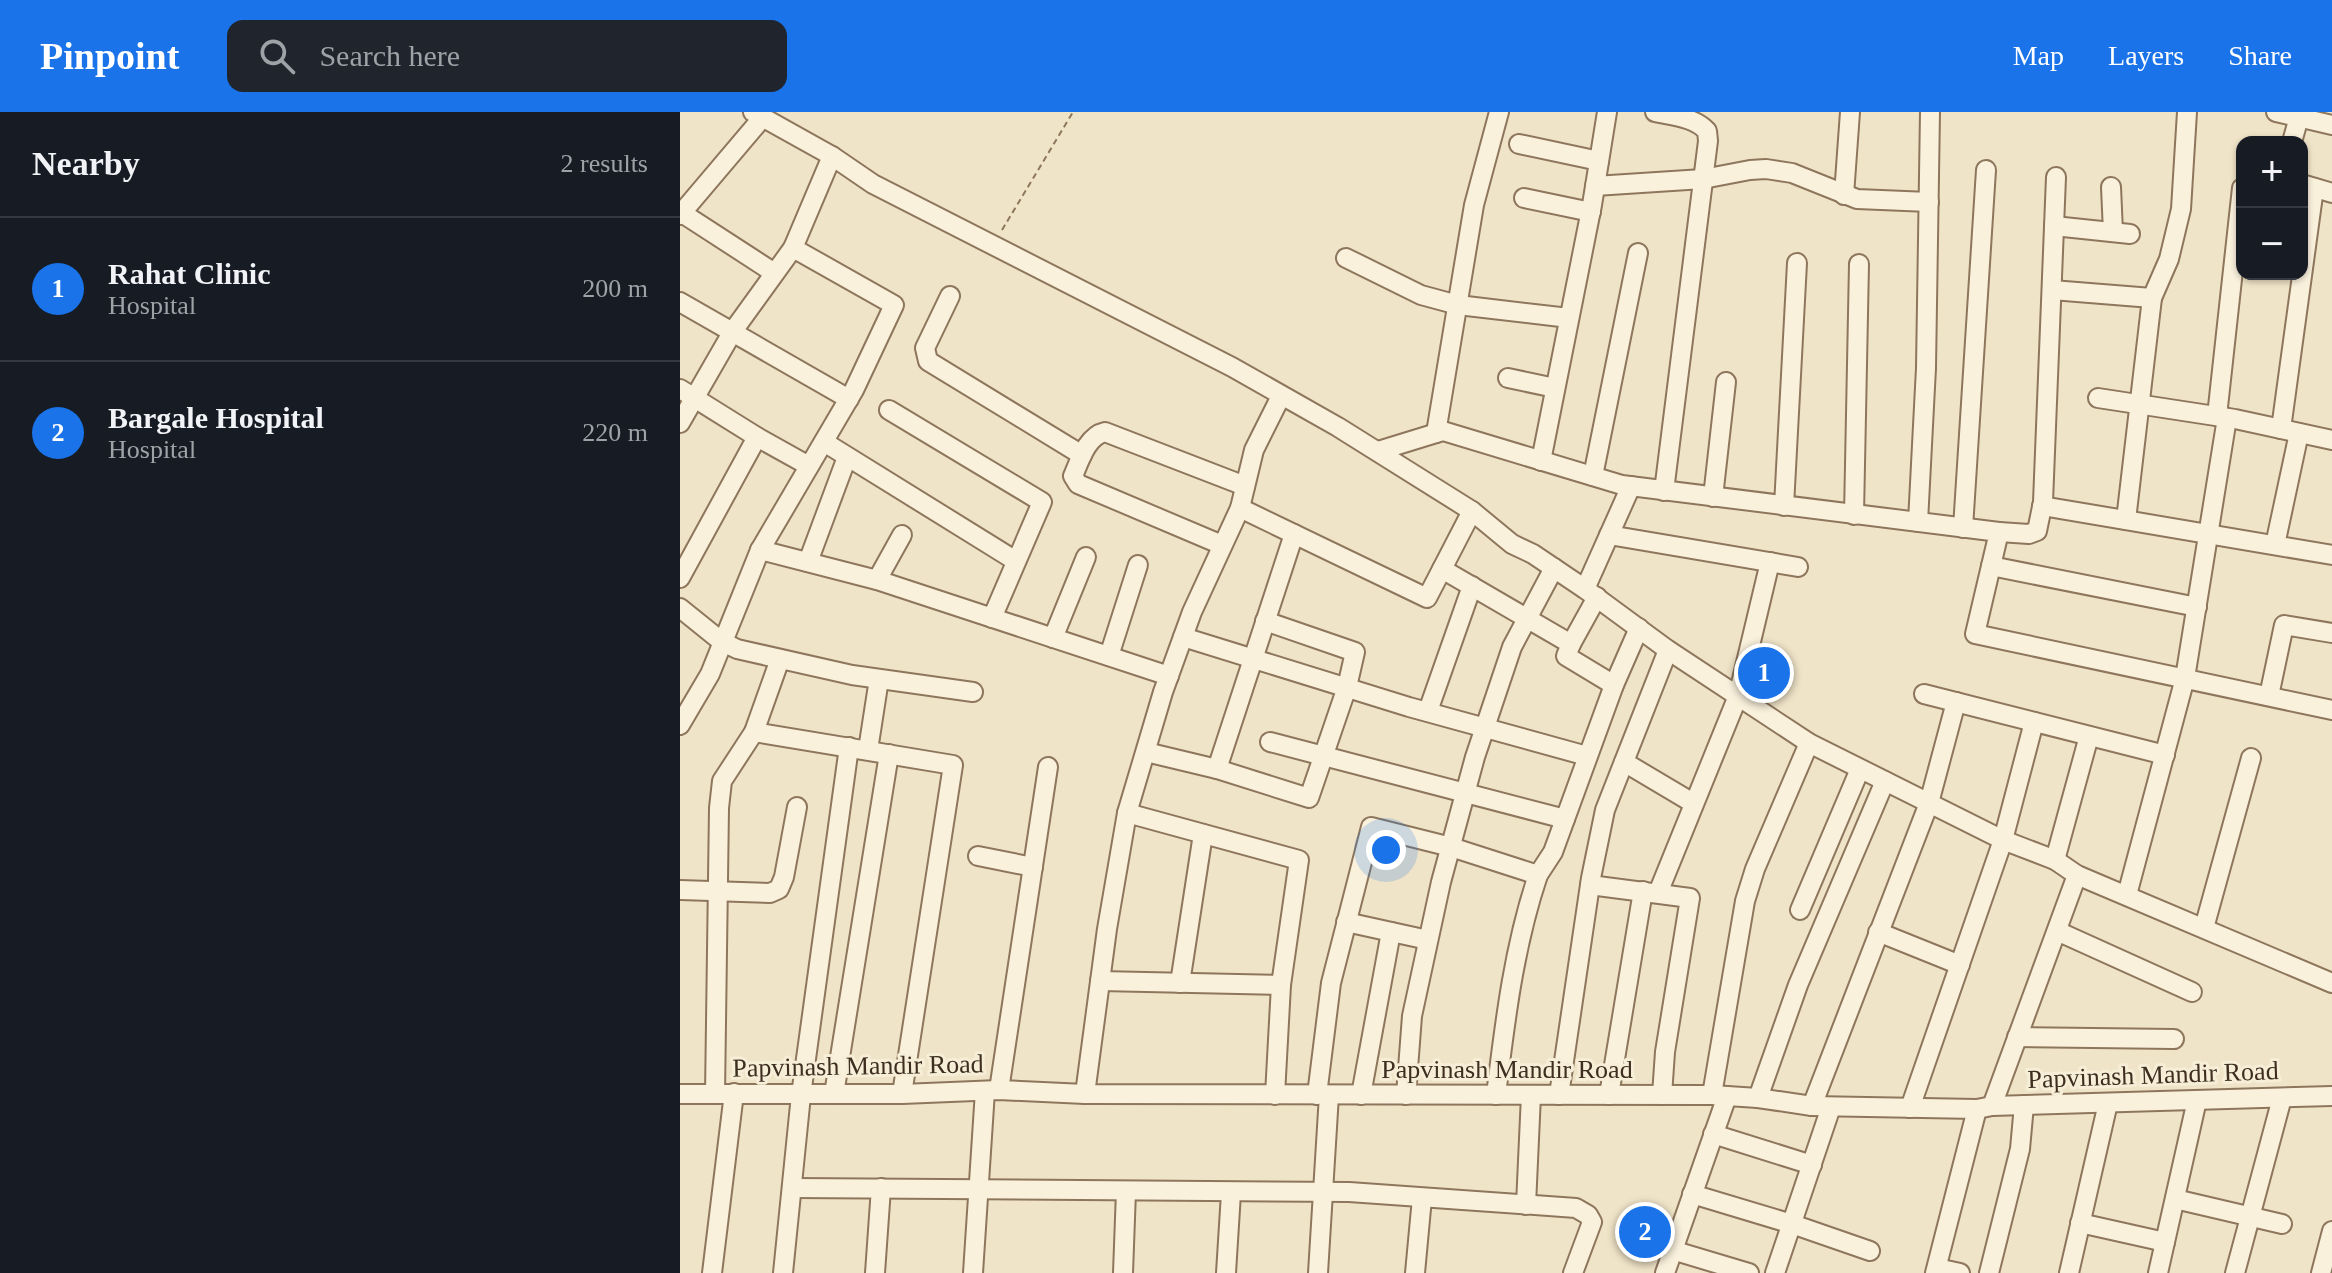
<!DOCTYPE html>
<meta charset="utf-8">
<style>
body{margin:0;font-family:Georgia,serif;background:#20242c;color:#f1f3f6}
.controls{position:absolute;right:24px;top:24px;display:grid;overflow:hidden;border-radius:16px;box-shadow:0 2px 6px #0004}
.controls button{width:72px;height:72px;display:grid;place-items:center;padding:0;border:0;border-bottom:2px solid #363941;background:#171b24;color:#f1f3f6;font:40px sans-serif}
.you{position:absolute;left:706px;top:738px;width:28px;height:28px;margin:-20px;border:6px solid #fff;border-radius:50%;background:#1a73e8;box-shadow:0 0 0 12px #1a73e833}
.badge{display:grid;place-items:center;width:52px;height:52px;border-radius:50%;background:#1a73e8;color:#fff;font-size:26px;font-weight:700}
.pin{position:absolute;translate:-50% -50%;border:4px solid #fff;box-shadow:0 2px 8px #0006}
.list{margin:0;padding:0;list-style:none}
h2{display:flex;justify-content:space-between;align-items:center;height:104px;margin:0;padding:0 32px;font-size:34px}
h2 small{font-size:26px;font-weight:400;color:#9ea1a6}
.list li{display:grid;grid-template-columns:52px 1fr auto;gap:24px;align-items:center;box-sizing:border-box;height:144px;padding:0 32px;border-top:2px solid #363941}
.list b{display:block;font-size:30px;white-space:nowrap}
.list p{margin:0;font-size:26px;white-space:nowrap;color:#9ea1a6}
.list em{font-size:26px;font-style:normal;color:#9ea1a6}
.icon{flex:none;width:44px;height:44px;fill:none;stroke:currentColor;stroke-width:2;stroke-linecap:round;stroke-linejoin:round}
.map{position:relative;flex:none;width:1652px;height:1161px;overflow:hidden}
header{display:flex;align-items:center;gap:48px;box-sizing:border-box;height:112px;padding:0 40px;background:#1a73e8;color:#fff}
header strong{font-size:38px}
nav{display:flex;gap:44px;margin-inline-start:auto;font-size:28px}
.search{width:560px;height:72px;background:#20242c;display:flex;align-items:center;gap:20px;box-sizing:border-box;padding:0 28px;border-radius:16px;color:#9ea1a6;font-size:30px}
main{display:flex}
aside{flex:1;background:#171b24}
.map>svg:first-child{display:block}
.lines{fill:none;stroke-linecap:round;stroke-linejoin:round}
.minor-casing{stroke:#8d765c;stroke-width:22}
.path{stroke:#8d765c;stroke-width:2;stroke-dasharray:6 4;stroke-linecap:butt}
.minor{stroke:#faf1dc;stroke-width:18}
.labels{text-anchor:middle;dominant-baseline:central;stroke-width:6;stroke-linejoin:round;paint-order:stroke}
.street-label{font-size:26px;fill:#3d2e20;stroke:#f7eed8}
</style>
<header>
<strong>Pinpoint</strong>
<div class="search"><svg class="icon" aria-label="search" viewBox="0 0 24 24"><circle cx="10" cy="10" r="6"/><path d="M15 15l6 6"/></svg>Search here</div>
<nav><a>Map</a><a>Layers</a><a>Share</a></nav>
</header>
<main>
<aside>
<h2>Nearby<small>2 results</small></h2>
<ul class="list">
<li><span class="badge">1</span><div><b>Rahat Clinic</b><p>Hospital</p></div><em>200 m</em></li>
<li><span class="badge">2</span><div><b>Bargale Hospital</b><p>Hospital</p></div><em>220 m</em></li>
</ul>
</aside>
<div class="map">
<svg width="1652" height="1161" viewBox="0 0 1652 1161">
<rect width="100%" height="100%" fill="#f0e4c8"/>
<g class="lines">
<defs>
<g id="minor">
<polyline points="73,0 152,44 193,72 552,255 658,315 792,399 832,432 853,442 905,477 988,538 1129,631 1323,728 1375,748 1397,763 1652,871"/>
<path d="M975 0C993 4 1014 5 1027 19L1028 29 984 379"/>
<polyline points="1596,0 1652,13"/>
<polyline points="1612,30 1619,5"/>
<polyline points="839,32 919,49"/>
<polyline points="1622,72 1652,81"/>
<polyline points="915,74 1023,67 1070,58 1086,57 1112,61 1177,87 1249,90"/>
<polyline points="1431,75 1433,120"/>
<polyline points="1164,83 1170,0"/>
<polyline points="844,86 911,100"/>
<polyline points="2,101 93,160"/>
<polyline points="0,103 83,5"/>
<polyline points="1374,114 1450,122"/>
<polyline points="666,146 741,183 778,193 889,206"/>
<polyline points="1372,178 1472,186"/>
<polyline points="270,184 245,236 248,249 402,343"/>
<polyline points="0,190 169,287"/>
<polyline points="828,266 875,276"/>
<polyline points="0,277 77,325 0,466"/>
<polyline points="1418,286 1555,307 1652,328"/>
<polyline points="209,298 362,390 312,506"/>
<polyline points="1537,304 1562,76"/>
<polyline points="0,311 53,219 113,136 152,44"/>
<polyline points="1601,317 1634,76"/>
<polyline points="756,321 794,93 819,0"/>
<polyline points="77,325 129,354"/>
<polyline points="144,330 336,449"/>
<polyline points="698,339 763,319 942,373 1319,420 1295,522 1652,598"/>
<polyline points="861,349 912,93 927,0"/>
<polyline points="913,364 958,141"/>
<polyline points="1033,385 1046,270"/>
<polyline points="1104,394 1117,151"/>
<polyline points="1362,394 1652,443"/>
<polyline points="560,396 747,486 792,399"/>
<polyline points="1174,403 1179,152"/>
<polyline points="1446,408 1472,186 1489,147 1501,97 1507,0"/>
<polyline points="1238,410 1246,256 1250,0"/>
<polyline points="1283,416 1306,58"/>
<polyline points="1319,420 1349,422 1357,419 1363,390 1376,65"/>
<polyline points="929,423 1118,455"/>
<path d="M542 433 398 372 393 364C400 348 407 324 425 320L565 374"/>
<polyline points="1595,433 1619,321"/>
<polyline points="80,438 197,468 489,564"/>
<polyline points="128,450 167,345"/>
<polyline points="1311,454 1517,495"/>
<polyline points="762,457 891,532 917,485"/>
<polyline points="197,468 222,423"/>
<polyline points="905,477 951,374"/>
<polyline points="0,496 41,529 57,537 172,563 293,580"/>
<polyline points="503,525 729,595 907,644"/>
<polyline points="373,526 406,445"/>
<polyline points="891,532 886,544 934,573"/>
<polyline points="429,544 458,453"/>
<polyline points="1244,582 1485,643"/>
<polyline points="1589,584 1604,513 1652,521"/>
<polyline points="748,599 792,474"/>
<polyline points="0,613 30,562 80,438 174,278 214,193 113,136"/>
<polyline points="74,620 273,653 222,982"/>
<polyline points="590,630 885,707"/>
<polyline points="188,638 199,567"/>
<polyline points="466,640 537,657 629,686 667,575 675,540 585,509"/>
<polyline points="944,650 1013,691"/>
<polyline points="537,657 614,422"/>
<polyline points="298,744 353,755"/>
<polyline points="1375,748 1409,624"/>
<polyline points="858,763 873,740 934,573 959,516"/>
<polyline points="910,773 1010,786 985,940 982,983"/>
<polyline points="0,778 90,781 99,777 104,765 117,695"/>
<polyline points="978,781 1058,584 1090,450"/>
<polyline points="1447,783 1505,566 1547,306"/>
<polyline points="1120,798 1180,657"/>
<polyline points="666,810 748,828"/>
<polyline points="1524,816 1571,646"/>
<polyline points="1377,819 1512,880"/>
<polyline points="1198,820 1280,853"/>
<polyline points="420,869 601,873 619,748 447,701"/>
<polyline points="500,871 523,722"/>
<polyline points="1337,925 1494,927"/>
<polyline points="319,978 368,655"/>
<polyline points="0,982 222,982 319,978 405,982 1032,983 1078,986 1132,994 1297,997 1312,994 1652,984"/>
<polyline points="35,982 39,696 42,669 74,620 100,547"/>
<polyline points="154,982 209,642"/>
<polyline points="405,982 427,817 447,701 483,580 512,500 560,396 574,338 601,284"/>
<polyline points="595,983 601,873"/>
<path d="M637 983 651 871 691 715 771 735 858 763C834 834 825 909 816 983"/>
<polyline points="681,983 711,820"/>
<polyline points="726,983 732,904 761,770 795,645 832,535 874,456"/>
<polyline points="879,983 911,766 925,698 988,538"/>
<polyline points="929,983 963,779"/>
<polyline points="1032,983 1065,789 1075,757 1129,631"/>
<polyline points="1078,986 1118,873 1205,669"/>
<polyline points="1132,994 1249,691 1276,590"/>
<polyline points="1312,994 1397,763"/>
<polyline points="1230,996 1323,728 1354,610"/>
<polyline points="1033,1022 1132,1053"/>
<polyline points="113,1076 669,1080 896,1096 908,1103 912,1110 893,1161"/>
<polyline points="1012,1082 1112,1112 1190,1139"/>
<polyline points="1495,1087 1602,1112"/>
<polyline points="846,1093 851,983"/>
<polyline points="1400,1111 1485,1130"/>
<polyline points="992,1138 1069,1161"/>
<polyline points="1257,1156 1280,1161"/>
<polyline points="32,1161 54,981"/>
<polyline points="103,1161 121,983 169,635"/>
<polyline points="195,1161 201,1076"/>
<polyline points="293,1161 305,979"/>
<polyline points="443,1161 446,1079"/>
<polyline points="546,1161 551,1081"/>
<polyline points="638,1161 649,983"/>
<polyline points="735,1161 742,1086"/>
<polyline points="985,1161 1047,984"/>
<polyline points="1095,1161 1151,995"/>
<polyline points="1255,1161 1297,997"/>
<polyline points="1309,1161 1340,1037 1344,993"/>
<polyline points="1389,1161 1428,991"/>
<polyline points="1478,1161 1517,988"/>
<polyline points="1555,1161 1602,986"/>
<polyline points="1641,1161 1652,1119"/>
</g>
</defs>
<use href="#minor" class="minor-casing"/>
<polyline class="path" points="322,118 393,0"/>
<use href="#minor" class="minor"/>
</g>
<g class="labels">
<g class="street-label">
<text transform="translate(178 954) rotate(-1)">Papvinash Mandir Road</text>
<text x="827" y="957">Papvinash Mandir Road</text>
<text transform="translate(1473 963) rotate(-2)">Papvinash Mandir Road</text>
</g>
</g>
</svg>
<div class="controls">
<button>+</button>
<button>−</button>
</div>
<div class="you"></div>
<div class="pin badge" style="left:1084px;top:561px">1</div>
<div class="pin badge" style="left:965px;top:1120px">2</div>
</div>
</main>
